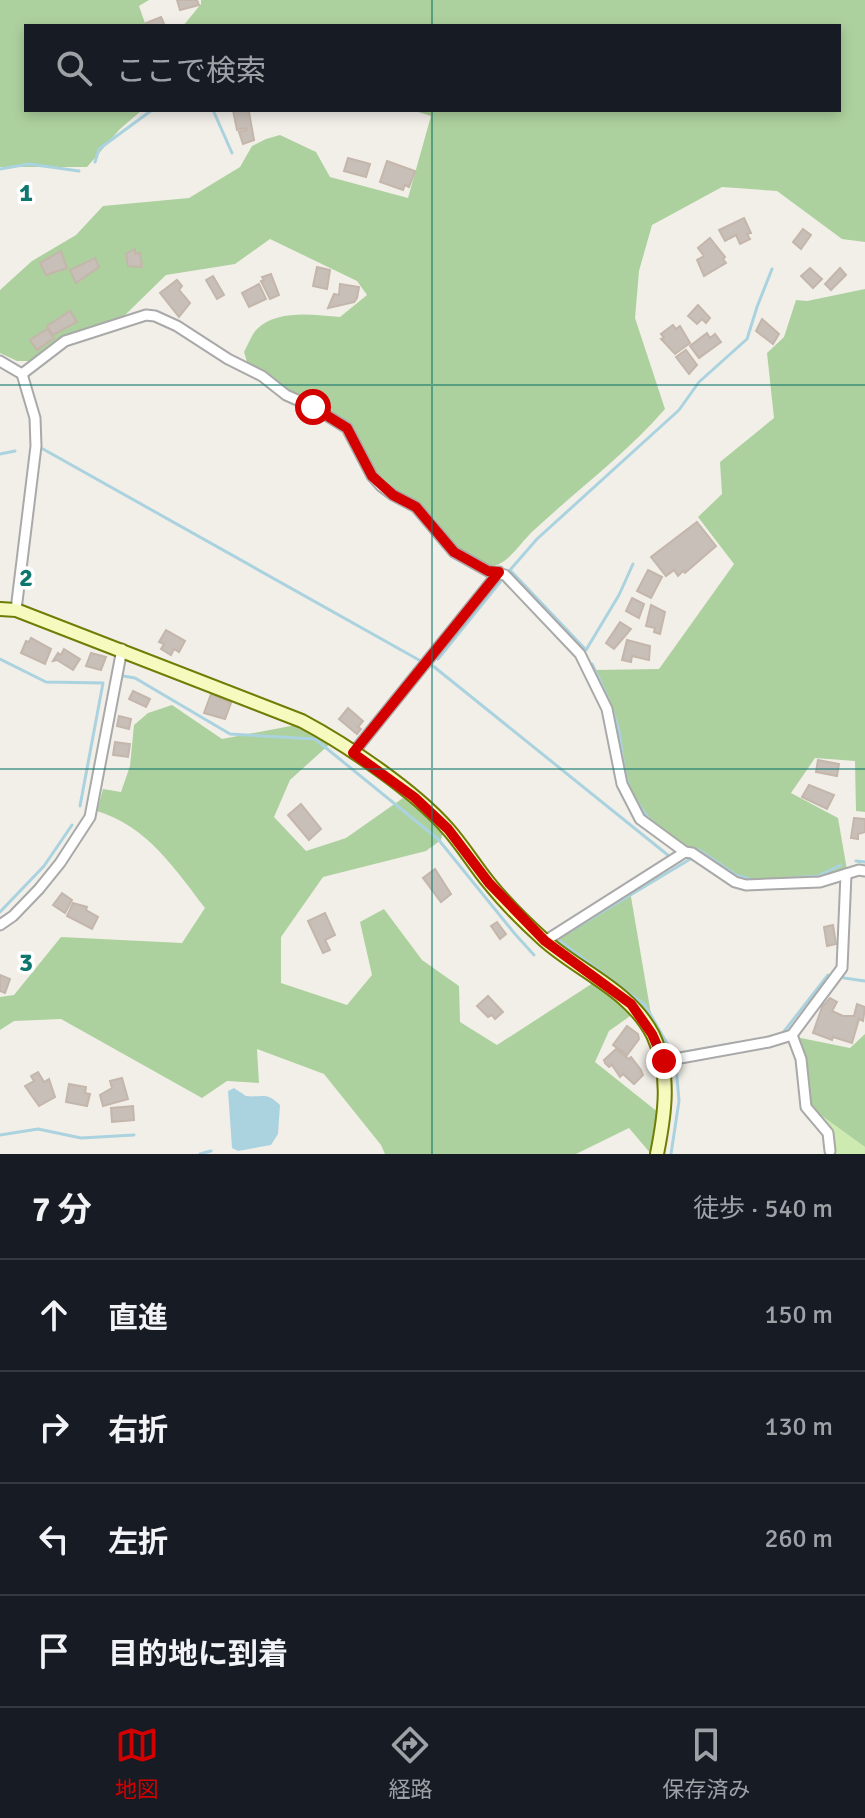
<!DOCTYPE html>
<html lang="ja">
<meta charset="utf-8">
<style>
body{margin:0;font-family:Signika,"Noto Sans JP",sans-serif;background:#20242c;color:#f1f3f6}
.stop{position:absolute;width:24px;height:24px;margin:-18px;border:6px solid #d40000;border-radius:50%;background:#fff}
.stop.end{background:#d40000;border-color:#fff;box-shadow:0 2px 8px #0008}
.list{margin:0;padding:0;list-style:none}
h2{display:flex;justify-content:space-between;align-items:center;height:104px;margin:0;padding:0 32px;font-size:34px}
h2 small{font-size:26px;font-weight:400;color:#9ea1a6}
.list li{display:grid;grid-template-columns:52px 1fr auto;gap:24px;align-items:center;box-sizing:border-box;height:112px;padding:0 32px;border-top:2px solid #363941}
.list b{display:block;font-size:30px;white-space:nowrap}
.list em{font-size:26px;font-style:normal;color:#9ea1a6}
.icon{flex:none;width:44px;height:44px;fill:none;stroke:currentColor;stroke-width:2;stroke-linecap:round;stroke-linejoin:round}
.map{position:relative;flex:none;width:865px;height:1154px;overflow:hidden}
.search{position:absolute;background:#171b24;box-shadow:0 4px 12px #0003;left:24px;right:24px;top:24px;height:88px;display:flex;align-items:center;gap:20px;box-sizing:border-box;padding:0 28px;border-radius:0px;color:#9ea1a6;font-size:30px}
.sheet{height:552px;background:#171b24}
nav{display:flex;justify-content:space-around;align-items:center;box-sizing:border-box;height:112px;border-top:2px solid #363941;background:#171b24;font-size:22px;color:#9ea1a6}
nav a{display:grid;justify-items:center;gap:4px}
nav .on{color:#d40000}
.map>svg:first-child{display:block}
.grass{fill:#cdebb0}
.forest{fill:#add19e}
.water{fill:#aad3df}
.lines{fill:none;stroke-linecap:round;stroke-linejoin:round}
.stream{stroke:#aad3df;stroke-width:3}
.building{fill:#c7bfb8;stroke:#c4b6ab;stroke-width:2}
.street-casing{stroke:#a9a9a9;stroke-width:13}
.secondary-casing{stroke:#707d05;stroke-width:16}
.street{stroke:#fff;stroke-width:9}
.secondary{stroke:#f7fabf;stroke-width:12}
.route{stroke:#d40000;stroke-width:10}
.grid{fill:none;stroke:#0f766e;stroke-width:2;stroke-opacity:0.55}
.grid-label{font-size:26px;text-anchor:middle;font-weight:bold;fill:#0f766e;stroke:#fff;stroke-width:7;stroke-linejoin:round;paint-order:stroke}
</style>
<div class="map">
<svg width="865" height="1154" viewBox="0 0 865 1154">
<rect width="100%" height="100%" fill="#f2efe9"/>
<path class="grass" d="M811 1108 865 1147V1154H833C836 1134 824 1122 811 1108Z"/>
<g class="forest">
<polygon points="0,0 149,0 139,6 146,26 26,26 26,110 142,110 120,129 87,167 0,167"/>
<path d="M201 0H865V242L842 239 777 191 722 187 652 225 639 271 635 318 665 409C625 455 577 490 533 531 520 543 509 563 492 567L455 548 435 519 420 506 394 492 378 476 349 427 248 365 244 352C248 345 252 334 257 329 278 309 314 315 340 317L367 295 357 281 270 239 235 264 166 275 123 317 59 340 35 361H17L0 353V290L32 261 76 235 103 206 189 198 240 167 252 146 266 139 280 135 316 152 330 177 408 198 431 116 412 110H839V26H183L201 4Z"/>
<path d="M865 289V812L856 811 855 761 815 758 791 793 838 818 847 870C818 880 770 889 738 880 722 875 708 858 693 849 674 839 651 830 638 811 619 781 620 743 611 710 607 697 600 684 595 670L659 669 734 564 698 517 722 494 720 462 774 418 767 353 784 337 796 300 807 301Z"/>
<path d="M172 705 222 739 301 724 332 742 290 780 274 817 306 851 346 838 403 798 443 831 441 840 426 851 323 877 281 937V983L347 1005 372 975 360 922 384 909 422 960 459 986 460 1022 497 1045 593 983 633 1014 609 1031 595 1062 659 1113 651 1154 629 1128 576 1154H385L381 1145 324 1074 257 1049 259 1083 227 1081 202 1098 61 1019 14 1021 0 1030V997L14 995 61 937 182 943 205 908C175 869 147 826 97 811L103 789 121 792 130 766 134 725 148 713Z"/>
<path d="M630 891 653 1026C631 990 588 967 554 942L555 939Z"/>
<polygon points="865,1034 865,1147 811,1108 796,1037 850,1048"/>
</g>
<path class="water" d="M234 1088C235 1089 245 1095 246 1096 262 1098 266 1091 280 1105L278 1134 271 1145 238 1151 232 1148 228 1091Z"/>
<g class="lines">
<g class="stream">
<polyline points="213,110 232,153"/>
<polyline points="95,162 99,149 152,110"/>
<polyline points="0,169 29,164 79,171"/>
<polyline points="43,449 419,660"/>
<polyline points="0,454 15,451"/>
<polyline points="633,564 619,595 586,650 510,570 537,539 679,410 699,382 747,339 757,307 772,269"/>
<polyline points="0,659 46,682 103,683 80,806"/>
<polyline points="438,659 501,581"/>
<path d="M592 664C603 686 613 708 619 731 623 751 622 770 630 789"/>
<polyline points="433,666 669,856"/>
<polyline points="123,676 135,678 230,734 315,739 438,839 515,934 534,955"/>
<polyline points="635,799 650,820 674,839"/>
<polyline points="697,853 699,850 736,875 756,881"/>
<polyline points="692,858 557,939 645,1005 673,1054 736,1043"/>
<polyline points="856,861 865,862"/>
<polyline points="779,879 818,876 841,865"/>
<polyline points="0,912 44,866 72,825"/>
<polyline points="844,978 865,981"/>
<polyline points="782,1034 828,975"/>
<polyline points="0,1135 38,1129 81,1138 134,1135"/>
<polyline points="200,1154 211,1151"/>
<polyline points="671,1154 679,1101 676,1065"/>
</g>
</g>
<g class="building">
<polygon points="177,0 197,0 199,5 180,10"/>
<polygon points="161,17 165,26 147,26 146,23"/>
<polygon points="233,110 247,110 249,112 254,140 243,144 239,132 247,130 246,128 237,130"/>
<polygon points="348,158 370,164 366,177 344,171"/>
<polygon points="387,161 415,171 409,187 405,185 403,190 380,182"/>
<polygon points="744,218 751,233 747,234 750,239 740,244 736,235 725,241 719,230"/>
<polygon points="803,229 811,235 801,249 793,242"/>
<polygon points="710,238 725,257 723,259 726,263 704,276 697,260 704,256 698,248"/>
<polygon points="135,249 135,254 140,253 142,267 128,266 126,254"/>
<polygon points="61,251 67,268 46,275 40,263"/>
<polygon points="95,258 99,267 76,283 70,270"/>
<polygon points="317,267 330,270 327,289 313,286"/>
<polygon points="810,268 822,279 813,288 801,276"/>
<polygon points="840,268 846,275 831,290 825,284"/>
<polygon points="271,274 279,295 270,299 261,281 264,280 262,277"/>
<polygon points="213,276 224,295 217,299 206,280"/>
<polygon points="177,280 182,286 179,290 190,303 179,317 160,293"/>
<polygon points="259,284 266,299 249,307 242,293"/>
<polygon points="340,284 359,287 357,298 354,302 328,308 334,294 339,295"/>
<polygon points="698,305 710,318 706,323 702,319 697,324 688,316"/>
<polygon points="70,311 77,322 53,335 47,326"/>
<polygon points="762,319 779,334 773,344 756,331"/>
<polygon points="673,325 676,329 680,326 690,343 675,354 661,339 664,338 661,334"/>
<polygon points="47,329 54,338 37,350 30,340"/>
<polygon points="707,333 710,338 715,334 721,342 699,358 690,346"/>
<polygon points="686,350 697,365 689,374 676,357"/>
<polygon points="697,522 716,546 685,573 683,571 678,576 674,570 666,576 651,557"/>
<polygon points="648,570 662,577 651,598 637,591"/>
<polygon points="632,598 644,604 639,618 626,611"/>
<polygon points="651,605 665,612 660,634 654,632 655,628 646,626"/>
<polygon points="620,622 631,629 614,649 606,643"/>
<polygon points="166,630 185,641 179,652 174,649 171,655 161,649 164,644 159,642"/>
<polygon points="31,638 51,649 45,664 21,653 26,641 29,642"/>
<polygon points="627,640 650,646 649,660 632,656 631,662 622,660"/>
<polygon points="64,649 80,659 73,670 57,660 53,661 58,653 61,655"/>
<polygon points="91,653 106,657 101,670 86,666"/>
<polygon points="133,691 150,699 146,707 129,699"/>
<polygon points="211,694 231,703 225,719 204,713"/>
<polygon points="348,708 363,721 358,727 361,729 357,734 339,719"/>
<polygon points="119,716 131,719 129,729 117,726"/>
<polygon points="115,742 130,744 128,757 113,755"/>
<polygon points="818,760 839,764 837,776 816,772"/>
<polygon points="809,785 834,795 827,809 802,797"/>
<polygon points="301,804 321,829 309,840 288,815"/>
<polygon points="854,818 865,819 865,832 858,834 858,839 851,838"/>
<polygon points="435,869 451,894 441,902 423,878"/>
<polygon points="62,893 72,900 65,913 53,905"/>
<polygon points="73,903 87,907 86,910 98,917 92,929 67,916"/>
<polygon points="325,913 335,935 325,940 330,950 323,953 308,921"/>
<polygon points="497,922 506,934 500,939 491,926"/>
<polygon points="833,925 836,944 827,946 824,927"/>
<polygon points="0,975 10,979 5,993 0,991"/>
<polygon points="488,996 503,1012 495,1019 492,1015 488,1017 477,1006"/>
<polygon points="830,998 837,1002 832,1011 843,1016 854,1016 857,1004 865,1007 863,1021 859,1019 852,1043 833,1037 832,1040 813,1033 822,1007"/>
<polygon points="627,1026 638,1034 639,1039 627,1055 613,1045"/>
<polygon points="616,1049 629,1059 631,1057 641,1070 643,1075 634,1084 623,1074 620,1077 612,1065 609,1067 605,1063 604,1060"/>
<polygon points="38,1072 44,1082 49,1079 55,1097 39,1106 25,1086 34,1081 31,1076"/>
<polygon points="122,1078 128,1099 103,1106 100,1095 112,1088 110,1081"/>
<polygon points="69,1084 86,1087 85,1093 90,1094 87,1106 66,1102"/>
<polygon points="133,1106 134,1120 112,1122 111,1108"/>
</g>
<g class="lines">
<defs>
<g id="street">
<polyline points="0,361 22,374 35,418 36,446 16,610"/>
<polyline points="22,374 65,341 146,315 155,316 177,326 228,359 262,376 286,395 313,407 347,428 372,476 381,486 393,495 416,507 454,552 488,571 505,575 580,654 607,709 622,784 640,819 685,852 692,853 735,882 746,885 820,882 859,870 865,871"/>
<polyline points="353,753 499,572"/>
<polyline points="0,925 13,916 39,889 60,863 90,817 122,649"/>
<polyline points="545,941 685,852"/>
<polyline points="792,1035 801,1059 806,1107 828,1133 830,1151"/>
<polyline points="664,1061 769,1042 792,1035 842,968 846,874"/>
</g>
<path id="secondary" d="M0 609 16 610 302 721C347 745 415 791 448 829 463 846 475 866 489 883 505 903 524 922 544 940 580 972 630 990 653 1035 671 1073 665 1114 657 1154"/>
</defs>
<use href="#street" class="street-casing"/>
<use href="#secondary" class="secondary-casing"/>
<use href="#street" class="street"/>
<use href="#secondary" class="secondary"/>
</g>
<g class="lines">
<polyline class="route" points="313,407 347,428 372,476 393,495 416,507 454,552 488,571 499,572 353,753 414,797 448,829 489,883 545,941 631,1004 652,1034 664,1061"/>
</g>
<path class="grid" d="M432 0V26M432 110V1154M0 385H865M0 769H865"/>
<g class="grid-label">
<text x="26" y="201">1</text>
<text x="26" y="586">2</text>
<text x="26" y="971">3</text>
</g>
</svg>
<div class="stop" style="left:313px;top:407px"></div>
<div class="stop end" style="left:664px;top:1061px"></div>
<div class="search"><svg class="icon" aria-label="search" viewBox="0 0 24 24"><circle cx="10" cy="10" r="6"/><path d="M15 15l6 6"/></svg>ここで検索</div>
</div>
<section class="sheet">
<h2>7 分<small>徒歩 · 540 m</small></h2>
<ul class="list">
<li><svg class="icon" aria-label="ahead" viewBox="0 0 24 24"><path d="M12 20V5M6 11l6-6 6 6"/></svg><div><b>直進</b></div><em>150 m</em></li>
<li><svg class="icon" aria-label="right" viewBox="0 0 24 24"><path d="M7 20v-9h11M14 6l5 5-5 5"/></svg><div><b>右折</b></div><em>130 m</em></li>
<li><svg class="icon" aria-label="left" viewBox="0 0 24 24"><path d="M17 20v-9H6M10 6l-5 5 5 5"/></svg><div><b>左折</b></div><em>260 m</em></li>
<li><svg class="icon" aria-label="arrive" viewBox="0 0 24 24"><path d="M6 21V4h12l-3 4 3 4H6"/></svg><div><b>目的地に到着</b></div></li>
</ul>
</section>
<nav>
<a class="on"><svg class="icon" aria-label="map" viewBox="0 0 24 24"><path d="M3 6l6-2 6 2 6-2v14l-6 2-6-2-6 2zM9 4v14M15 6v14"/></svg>地図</a>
<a><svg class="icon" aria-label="directions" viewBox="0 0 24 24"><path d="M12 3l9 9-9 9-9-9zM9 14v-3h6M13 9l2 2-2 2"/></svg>経路</a>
<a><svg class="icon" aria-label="saved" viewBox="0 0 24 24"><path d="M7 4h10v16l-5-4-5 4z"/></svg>保存済み</a>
</nav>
